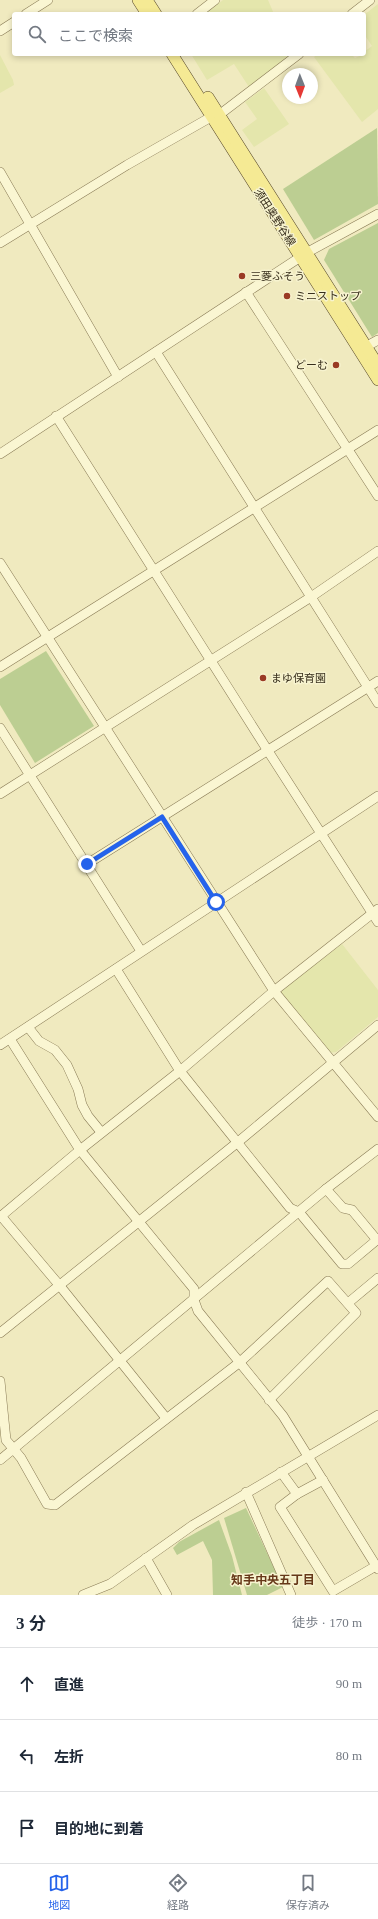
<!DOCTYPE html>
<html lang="ja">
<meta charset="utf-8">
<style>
body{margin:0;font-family:"Times New Roman","Noto Sans JP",serif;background:#f6f6f7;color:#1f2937}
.compass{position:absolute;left:282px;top:68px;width:36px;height:36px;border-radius:50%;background:#fff;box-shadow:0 2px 6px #0003;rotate:179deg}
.stop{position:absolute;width:12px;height:12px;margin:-9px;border:3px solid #2563eb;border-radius:50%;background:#fff}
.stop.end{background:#2563eb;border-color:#fff;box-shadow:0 1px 4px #0008}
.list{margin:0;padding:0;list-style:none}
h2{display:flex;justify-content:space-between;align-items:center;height:52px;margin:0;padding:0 16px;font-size:17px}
h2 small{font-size:13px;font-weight:400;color:#747a83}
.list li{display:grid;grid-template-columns:26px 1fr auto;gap:12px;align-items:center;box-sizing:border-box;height:72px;padding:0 16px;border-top:1px solid #e0e1e3}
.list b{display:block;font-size:15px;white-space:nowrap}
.list em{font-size:13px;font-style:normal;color:#747a83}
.icon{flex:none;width:22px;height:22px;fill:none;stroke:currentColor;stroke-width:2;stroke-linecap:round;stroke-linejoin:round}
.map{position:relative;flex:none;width:378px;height:1595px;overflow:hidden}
.search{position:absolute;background:#fff;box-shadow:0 2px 6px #0003;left:12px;right:12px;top:12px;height:44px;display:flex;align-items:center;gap:10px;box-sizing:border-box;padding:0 14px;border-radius:4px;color:#747a83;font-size:15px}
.sheet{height:268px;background:#fff}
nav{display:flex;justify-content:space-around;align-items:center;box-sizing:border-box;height:56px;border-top:1px solid #e0e1e3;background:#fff;font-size:11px;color:#747a83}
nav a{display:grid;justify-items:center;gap:2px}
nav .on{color:#2563eb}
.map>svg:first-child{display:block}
.farmland{fill:#e4e6ac}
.green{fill:#bcce92}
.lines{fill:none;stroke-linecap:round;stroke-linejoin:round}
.minor-casing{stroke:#897b56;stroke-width:10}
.major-casing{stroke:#56472b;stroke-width:12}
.minor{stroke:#faf6d2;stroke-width:9}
.major{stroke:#f5ea94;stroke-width:11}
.route{stroke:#2563eb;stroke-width:5}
.poi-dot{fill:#9a3a24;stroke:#f7f3cf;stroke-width:1.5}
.labels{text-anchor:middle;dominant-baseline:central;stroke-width:3;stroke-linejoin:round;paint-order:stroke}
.street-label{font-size:11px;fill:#382f1c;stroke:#f7f3cf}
.poi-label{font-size:11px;fill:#382f1c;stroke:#f7f3cf;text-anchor:start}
.neighbourhood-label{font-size:12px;font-weight:bold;fill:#663819;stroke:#f7f3cf}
</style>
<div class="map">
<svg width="378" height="1595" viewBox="0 0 378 1595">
<rect width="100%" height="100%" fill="#f0eabf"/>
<g class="farmland">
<polygon points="223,0 268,0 274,14 205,14"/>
<polygon points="378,4 378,109 362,122 314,57 318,54 351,54 355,58 364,54 364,52 372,46 364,34 364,15"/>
<polygon points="191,54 292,54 249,87 234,64 207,80"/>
<polygon points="0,55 13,80 14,85 0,93"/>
<polygon points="264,88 289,124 254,147 242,130 257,119 245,102"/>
<polygon points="342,944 378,990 378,1017 336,1052 328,1053 281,995 282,989"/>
</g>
<g class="green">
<polygon points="377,128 378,204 314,240 283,189"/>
<polygon points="378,223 378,333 372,337 324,260 329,249"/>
<polygon points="46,651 94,726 35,763 0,705 0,679"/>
<polygon points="246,1508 283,1587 267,1595 247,1595 224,1518"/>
<polygon points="219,1520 232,1556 242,1595 213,1595 212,1560 203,1541 177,1555 173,1548 179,1542"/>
</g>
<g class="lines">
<defs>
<g id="minor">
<polyline points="26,14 48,0"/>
<polyline points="197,14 215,0"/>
<polyline points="352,14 370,0"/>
<polyline points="0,31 14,22"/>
<polyline points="0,172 118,377"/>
<polyline points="0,243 127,165 211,117 219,115 299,54"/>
<polyline points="246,292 378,496"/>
<polyline points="367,346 378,340"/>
<polyline points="156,352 378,703"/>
<polyline points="56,416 268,751 378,922"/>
<polyline points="0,454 308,252 378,214"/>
<polyline points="0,563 274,991 378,1117"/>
<polyline points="0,667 378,430"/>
<polyline points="0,728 141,951"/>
<polyline points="0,794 311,597 378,551"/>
<polyline points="87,864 378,681"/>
<polyline points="116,969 180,1071 290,1208 299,1212 342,1264 348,1264 378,1239"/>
<polyline points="28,1027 39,1041 55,1050 67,1065 78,1089 82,1105 88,1116 101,1132"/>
<polyline points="10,1039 80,1150 194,1289 194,1300 198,1311 283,1416 378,1569"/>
<polyline points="0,1045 378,796"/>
<polyline points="326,1189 343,1208 352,1210 377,1240"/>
<polyline points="1,1216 60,1286 166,1418"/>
<polyline points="0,1217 80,1150 180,1071 274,991 378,909"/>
<polyline points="348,1303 378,1278"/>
<polyline points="0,1333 238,1142 378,1025"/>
<polyline points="0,1381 6,1440 21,1458 47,1504 55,1505 240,1362 328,1281 356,1313 269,1400"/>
<polyline points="0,1460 326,1189 378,1149"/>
<polyline points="281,1472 297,1494"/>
<polyline points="323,1480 297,1494 280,1507 333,1591 376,1566"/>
<polyline points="246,1492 291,1595"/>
<polyline points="146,1558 167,1595"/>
<polyline points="83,1595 110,1584 193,1525 378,1415"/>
</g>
<g id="major">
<polyline points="138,0 147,14"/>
<polyline points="147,0 156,14"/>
<polyline points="172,54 378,380"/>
<polyline points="208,97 378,365"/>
</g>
</defs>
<use href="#minor" class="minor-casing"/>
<use href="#major" class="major-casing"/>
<use href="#minor" class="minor"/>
<use href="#major" class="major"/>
</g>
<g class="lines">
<polyline class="route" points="87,864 162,817 216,902"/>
</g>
<g class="poi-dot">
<circle cx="242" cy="276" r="4"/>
<circle cx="287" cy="296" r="4"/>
<circle cx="336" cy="365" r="4"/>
<circle cx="263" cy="678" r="4"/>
</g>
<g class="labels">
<g class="street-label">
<text transform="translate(275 217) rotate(57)">須田奥野谷線</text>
</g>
<g class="poi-label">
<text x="250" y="276">三菱ふそう</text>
<text x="295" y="296">ミニストップ</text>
<text x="328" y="365" text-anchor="end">どーむ</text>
<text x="271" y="678">まゆ保育園</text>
</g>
<g class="neighbourhood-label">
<text x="273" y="1580">知手中央五丁目</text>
</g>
</g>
</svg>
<svg class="compass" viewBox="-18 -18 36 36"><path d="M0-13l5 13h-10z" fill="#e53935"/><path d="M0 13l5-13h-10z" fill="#747a83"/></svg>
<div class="stop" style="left:216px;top:902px"></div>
<div class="stop end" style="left:87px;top:864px"></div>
<div class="search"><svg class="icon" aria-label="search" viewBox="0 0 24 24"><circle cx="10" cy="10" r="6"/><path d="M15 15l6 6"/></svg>ここで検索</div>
</div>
<section class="sheet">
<h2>3 分<small>徒歩 · 170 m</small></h2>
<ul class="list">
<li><svg class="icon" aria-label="ahead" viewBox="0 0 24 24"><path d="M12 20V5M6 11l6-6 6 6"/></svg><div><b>直進</b></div><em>90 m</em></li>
<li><svg class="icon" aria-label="left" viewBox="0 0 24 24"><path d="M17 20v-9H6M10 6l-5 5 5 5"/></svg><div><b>左折</b></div><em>80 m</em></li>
<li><svg class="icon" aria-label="arrive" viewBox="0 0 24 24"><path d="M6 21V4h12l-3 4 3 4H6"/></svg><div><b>目的地に到着</b></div></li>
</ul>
</section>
<nav>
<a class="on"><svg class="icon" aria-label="map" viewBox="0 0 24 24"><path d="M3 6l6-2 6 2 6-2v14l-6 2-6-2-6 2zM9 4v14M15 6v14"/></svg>地図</a>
<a><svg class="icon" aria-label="directions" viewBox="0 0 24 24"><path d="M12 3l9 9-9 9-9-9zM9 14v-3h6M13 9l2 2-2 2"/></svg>経路</a>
<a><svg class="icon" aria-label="saved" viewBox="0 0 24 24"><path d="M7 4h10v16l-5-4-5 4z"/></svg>保存済み</a>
</nav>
